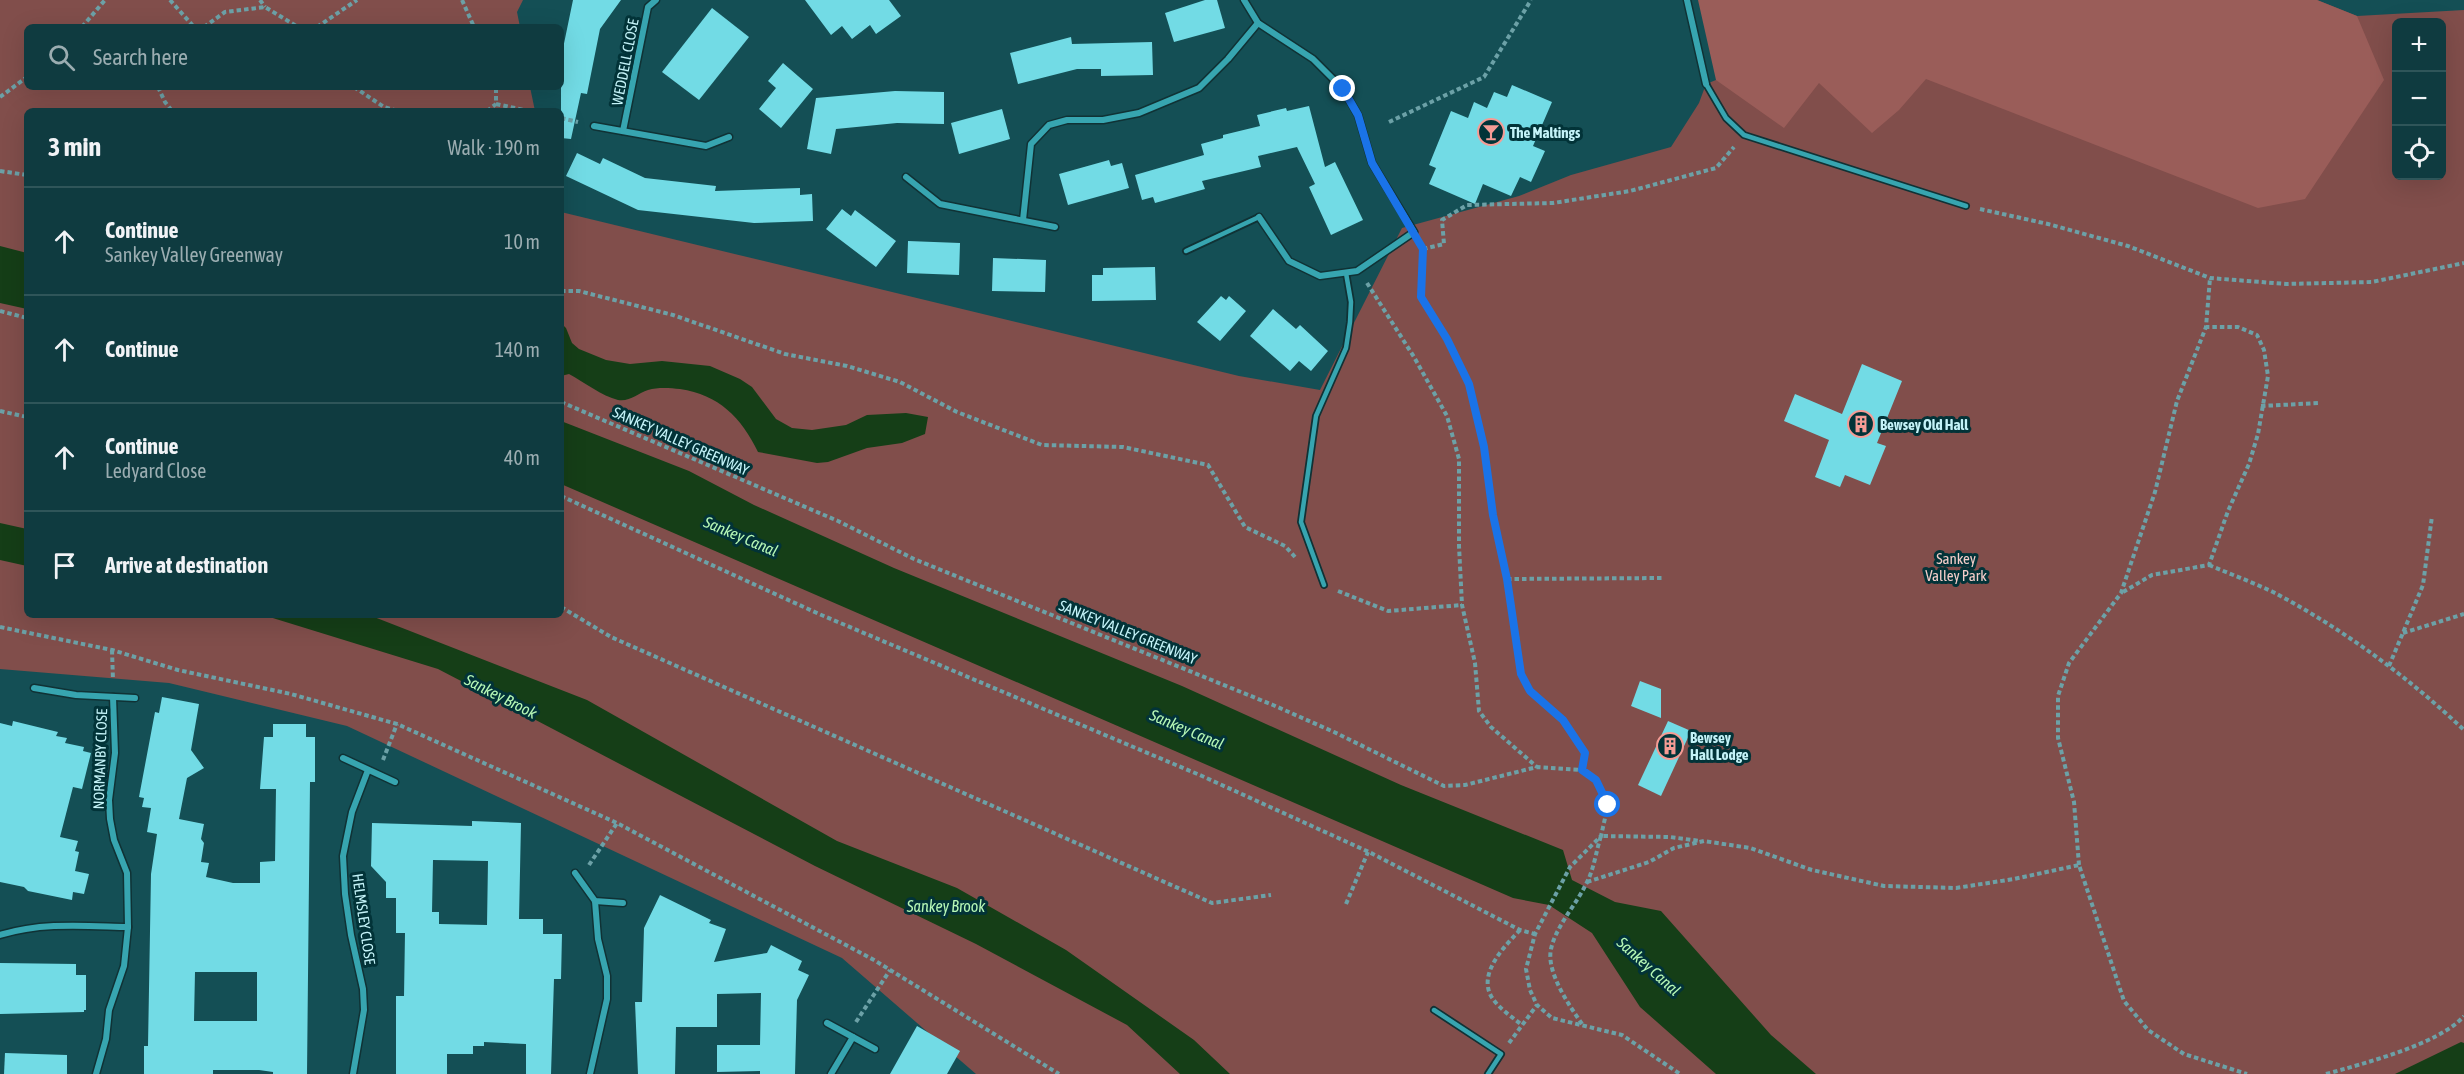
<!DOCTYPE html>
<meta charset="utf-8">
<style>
body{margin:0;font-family:"Asap Condensed",sans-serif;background:#1d464b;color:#f1f3f6}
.controls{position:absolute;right:18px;top:18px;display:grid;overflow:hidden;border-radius:9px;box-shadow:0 6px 24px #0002}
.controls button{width:54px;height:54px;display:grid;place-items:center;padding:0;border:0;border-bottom:2px solid #2f5559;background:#0f3b40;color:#f1f3f6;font:30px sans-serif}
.stop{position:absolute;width:18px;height:18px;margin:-14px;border:4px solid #1a73e8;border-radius:50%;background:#fff}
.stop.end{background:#1a73e8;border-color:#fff;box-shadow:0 2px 6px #0008}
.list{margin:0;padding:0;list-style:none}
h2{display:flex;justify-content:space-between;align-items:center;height:78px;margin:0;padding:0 24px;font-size:26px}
h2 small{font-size:20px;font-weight:400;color:#9badb1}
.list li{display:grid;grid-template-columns:39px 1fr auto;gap:18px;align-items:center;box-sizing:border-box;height:108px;padding:0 24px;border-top:2px solid #2f5559}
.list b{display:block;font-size:22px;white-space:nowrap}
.list p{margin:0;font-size:20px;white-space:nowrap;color:#9badb1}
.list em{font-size:20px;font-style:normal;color:#9badb1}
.icon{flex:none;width:33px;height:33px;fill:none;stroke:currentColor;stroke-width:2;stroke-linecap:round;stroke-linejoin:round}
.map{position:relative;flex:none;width:2464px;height:1074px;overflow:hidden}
.search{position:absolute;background:#0f3b40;box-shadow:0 6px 24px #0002;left:24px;top:24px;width:540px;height:66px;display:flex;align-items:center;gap:15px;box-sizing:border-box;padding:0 21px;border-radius:9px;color:#9badb1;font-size:22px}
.panel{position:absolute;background:#0f3b40;box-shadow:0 6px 24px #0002;left:24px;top:108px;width:540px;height:510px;border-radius:9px}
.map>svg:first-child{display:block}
.green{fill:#814e4b;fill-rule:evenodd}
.forest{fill:#9a5d59}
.water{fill:#153e17}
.building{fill:#72dbe5;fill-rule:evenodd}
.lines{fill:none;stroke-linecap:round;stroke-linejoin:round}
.lane-casing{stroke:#103235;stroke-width:8}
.street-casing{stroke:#103235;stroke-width:9}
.path{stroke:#6ca1a7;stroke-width:4;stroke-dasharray:4.5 3;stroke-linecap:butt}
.lane{stroke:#37a5b0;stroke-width:4.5}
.street{stroke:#37a5b0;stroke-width:6}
.route{stroke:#1a73e8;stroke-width:8}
.labels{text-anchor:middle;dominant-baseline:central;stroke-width:6;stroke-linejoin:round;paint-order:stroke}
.street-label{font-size:15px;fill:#c4f3f8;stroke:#023338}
.poi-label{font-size:15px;font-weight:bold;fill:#c4f3f8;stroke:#023338;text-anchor:start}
.park-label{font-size:15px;fill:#f5ceca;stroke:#023338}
.water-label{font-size:16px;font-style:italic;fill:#b7f8b6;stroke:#023338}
</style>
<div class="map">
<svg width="2464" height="1074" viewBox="0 0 2464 1074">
<rect width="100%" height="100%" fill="#144f55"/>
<path class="green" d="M0 0H523L517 12 520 27H27V87H530L535 111H27V615H561V212L1239 376 1320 390 1402 228 1519 196 1571 175 1671 147 1699 103 1706 84 1716 80 2317 0 2357 16 2464 10V1074H976L842 958 347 726 169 683 0 669ZM2396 22H2442V176H2396Z"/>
<polygon class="forest" points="1698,0 2317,0 2357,16 2384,80 2305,199 2258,208 1926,79 1899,110 1872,133 1819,83 1784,128 1716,80"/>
<g class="water">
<polygon points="0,246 27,253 27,309 0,303"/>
<path d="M561 323 566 328 572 343 579 349 606 360 630 364 662 361 710 366 740 379 752 387 776 419 792 428 812 430 846 425 867 415 906 413 928 417 925 434 902 443 867 448 828 462 817 463 758 452C741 417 719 395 680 389 670 388 658 387 648 390 638 393 630 402 618 400 602 396 584 382 569 374L561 376Z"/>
<polygon points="561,421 689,471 754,505 894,568 1182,686 1401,785 1563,850 1572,880 1615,902 1661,911 1771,1035 1816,1074 1716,1074 1640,1007 1592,933 1549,905 1513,898 561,484"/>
<polygon points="0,523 27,529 27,566 0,560"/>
<polygon points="263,615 369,615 587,700 837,841 957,888 1066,950 1194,1040 1230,1074 1180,1074 1127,1025 976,944 815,866 438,669"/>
<polygon points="2461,1042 2464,1043 2464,1074 2395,1074"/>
</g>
<g class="building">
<polygon points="573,0 621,0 600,29 587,94 581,93 571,139 561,138 561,58"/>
<polygon points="805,0 889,0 901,16 876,34 870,25 852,39 842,26 831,35"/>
<polygon points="1205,0 1217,0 1225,28 1174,42 1165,13"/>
<polygon points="712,8 749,37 699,100 662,72"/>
<polygon points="1071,37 1072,44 1152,42 1153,75 1101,76 1101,69 1077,69 1018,84 1010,53"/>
<polygon points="783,63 813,89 781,128 759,109 776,88 768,81"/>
<polygon points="1512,85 1552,102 1533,146 1545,151 1531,182 1520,177 1511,196 1483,184 1475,204 1429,184 1436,168 1429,165 1451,111 1468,118 1474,102 1487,108 1494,92 1507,97"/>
<polygon points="895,91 944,92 944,124 897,123 836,129 831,154 807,149 816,98"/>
<polygon points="1309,106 1325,167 1335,162 1363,220 1331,235 1309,187 1315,184 1297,147 1258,156 1261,167 1202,181 1205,189 1155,203 1153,197 1142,200 1135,175 1204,155 1201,144 1223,138 1223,135 1260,126 1257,115 1286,108 1287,111"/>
<polygon points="1002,109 1010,139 959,154 951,123"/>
<polygon points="577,153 600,164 603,158 645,178 716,186 715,191 800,188 800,195 812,194 813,221 754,223 638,210 566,176"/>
<polygon points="1109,160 1111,166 1122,163 1129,188 1068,205 1059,174"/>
<polygon points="842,209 851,216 855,210 896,241 876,267 826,229"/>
<polygon points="908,241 960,243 959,275 907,273"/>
<polygon points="993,258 1046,260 1045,292 992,291"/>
<polygon points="1155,267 1156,300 1092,301 1092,275 1103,275 1103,268"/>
<polygon points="1221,296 1226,300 1229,296 1246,311 1220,341 1197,322"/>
<polygon points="1273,309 1296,329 1300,325 1328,351 1311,371 1299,361 1290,371 1250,336"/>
<polygon points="1862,364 1902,381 1877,443 1886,446 1870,485 1845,475 1840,487 1815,477 1829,440 1784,421 1795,394 1842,414"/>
<polygon points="1640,681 1661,689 1661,718 1631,706"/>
<path d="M162 697 199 704 191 750 204 768 187 778 179 819 204 824 201 839 204 843 201 862 209 863 206 877 233 883H260V862L275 861 276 789H260L264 737H273V724H306V737H315V782H310L307 1074H273V1072L259 1070H213V1074H144V1046H148L151 874 157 834 147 832 151 808 142 807 144 798 139 797 155 712 159 713ZM195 972H257V1021H194Z"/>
<polygon points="13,721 58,732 56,736 67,738 65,743 84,747 83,751 91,753 82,789 73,787 60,837 78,841 75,851 79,852 75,871 89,874 84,894 73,892 72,900 28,891 24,887 0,882 0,723 12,726"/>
<polygon points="1668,721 1691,731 1661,796 1638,785"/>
<path d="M472 821 521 823 519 919H543V934H562L561 979H554L551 1074H526V1044L484 1042V1046H473V1054H447V1074H396V996H404L405 933H396V898H386V882L371 866 372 823 472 826ZM433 860 488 861 487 925 439 924V912H432Z"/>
<polygon points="660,895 711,920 709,923 726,929 714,962 767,953 771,945 802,961 798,970 809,975 797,1000 795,1074 760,1074 760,1071 717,1072 717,1045 760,1045 761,993 717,994 717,1027 676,1027 675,1074 638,1074 635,1002 642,1002 644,928"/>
<polygon points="0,963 76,964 76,975 86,975 86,1010 84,1010 84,1012 0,1014"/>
<polygon points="917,1026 960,1051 947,1074 890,1074"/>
<polygon points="5,1053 67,1055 67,1074 4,1074"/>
</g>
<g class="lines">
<defs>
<g id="lane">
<polyline points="1706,84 1726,118 1744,135 1966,206"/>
<polyline points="1186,251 1259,217"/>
<polyline points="1324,585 1301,522 1316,416 1346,348 1350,322 1351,302 1346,273"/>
<polyline points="1434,1010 1501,1054 1488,1074"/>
</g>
<g id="street">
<polyline points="1244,0 1258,23 1313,59 1343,89 1358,115 1372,163 1414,232 1357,271 1320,276 1289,261 1259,217"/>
<polyline points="1687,0 1706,84"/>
<polyline points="594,126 706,146 729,137"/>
<polyline points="623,131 648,7 656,0"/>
<polyline points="906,177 940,204 1055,227"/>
<polyline points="1023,220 1031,144 1049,125 1067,120 1103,120 1139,113 1199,88 1228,59 1258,23"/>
<polyline points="34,688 76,695 135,698"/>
<polyline points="343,758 395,782"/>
<polyline points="575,873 595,901 623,903"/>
<path d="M0 935C43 922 84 926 128 927L127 873 114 840 110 819 109 800 115 753 113 697"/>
<polyline points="827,1023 875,1049"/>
<polyline points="96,1074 106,1039 109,1010 124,966 128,927"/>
<polyline points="353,1074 364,1010 363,989 351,935 345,894 343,856 352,812 368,770"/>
<polyline points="590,1074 607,999 607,976 598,939 595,901"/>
<polyline points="831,1074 853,1037"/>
</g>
</defs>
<use href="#lane" class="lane-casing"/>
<use href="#street" class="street-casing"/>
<g class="path">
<polyline points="170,0 194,27"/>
<polyline points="260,0 265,7"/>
<polyline points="462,0 474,27"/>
<polyline points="82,27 105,0"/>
<polyline points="204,27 225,12 265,7 298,27"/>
<polyline points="317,27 357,0"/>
<polyline points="158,87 165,102 172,111"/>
<polyline points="354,87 384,107 398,111"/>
<polyline points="0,97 27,77"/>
<polyline points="496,104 529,111"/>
<polyline points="487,111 496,104 496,87"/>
<polyline points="561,118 578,122"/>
<polyline points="1389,122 1484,77 1531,0"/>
<polyline points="0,171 27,175"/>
<polyline points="1980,209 2048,224 2128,246 2210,278 2286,284 2372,282 2464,263"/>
<polyline points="1421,246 1421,297 1447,339 1469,384 1484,447 1493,515 1517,636 1521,674 1530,691 1563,720 1585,753 1582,770"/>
<polyline points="1423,249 1444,244 1442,220 1467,205 1553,203 1630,191 1716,168 1734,147"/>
<polyline points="1367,283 1414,357 1447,416 1459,459 1459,546 1462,605 1475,663 1479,711 1491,727 1537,767"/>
<polyline points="561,291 579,291 673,315 785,354 847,366 900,382 957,412 1042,445 1123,447 1208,465 1245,527 1285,546 1295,557"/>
<polyline points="0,311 27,318"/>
<polyline points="561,402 838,521 914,559 1273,705 1334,732 1444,786 1465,785 1537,767 1582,770 1596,780 1608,805 1601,836 1570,867 1535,934 1526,969 1530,990 1537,1005 1552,1018 1622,1035 1680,1074"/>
<polyline points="2261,406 2320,403"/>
<polyline points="0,411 27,417"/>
<polyline points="561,496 819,614 1202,776 1369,852 1520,930 1535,934"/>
<path d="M2209 565C2230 574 2252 582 2273 592 2343 629 2407 676 2464 730"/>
<polyline points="1507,579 1664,578"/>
<polyline points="1338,591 1388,611 1462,605"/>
<polyline points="2123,592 2152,575 2209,565 2228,511 2249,464 2258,434 2268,376 2264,350 2257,335 2238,327 2206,327"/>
<polyline points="561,607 611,637 1212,903 1271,895"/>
<polyline points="0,627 112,650 178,670 291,694 397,724 617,823 874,960 1059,1074"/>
<polyline points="2403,633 2464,614"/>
<polyline points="112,650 113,680"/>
<polyline points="2389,666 2423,585 2432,516"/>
<polyline points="383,760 397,724"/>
<polyline points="589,865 617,823"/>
<polyline points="2079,865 2074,802 2058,738 2058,696 2069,663 2121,593 2155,492 2177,401 2206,327 2210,278"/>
<polyline points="1587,882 1649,862 1674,848 1704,841 1750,848 1812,870 1884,886 1956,888 2014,879 2079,865 2124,1001 2148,1030 2184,1054 2247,1074"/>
<polyline points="1346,904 1368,852"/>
<path d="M1520 930C1506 945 1478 972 1491 996 1498 1008 1511 1016 1522 1025"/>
<polyline points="856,1022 890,970"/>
<path d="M1582 1024C1569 1005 1546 972 1551 949 1556 926 1576 905 1586 884 1594 870 1596 851 1601 836L1670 837 1700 841"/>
<polyline points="1509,1043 1537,1005"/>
<path d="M2326 1074C2362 1064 2440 1044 2464 1016"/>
</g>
<use href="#lane" class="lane"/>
<use href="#street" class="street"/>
</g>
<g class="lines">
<polyline class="route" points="1343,89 1358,115 1372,163 1423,249 1421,297 1447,339 1469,384 1484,447 1493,515 1507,579 1521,674 1530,691 1563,720 1585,753 1582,770 1596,780 1608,805"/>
</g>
<defs>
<symbol id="bar-ring" viewBox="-11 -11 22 22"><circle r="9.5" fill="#023338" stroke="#f59c95" stroke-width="1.5"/><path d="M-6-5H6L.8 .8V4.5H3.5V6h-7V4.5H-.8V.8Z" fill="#f59c95"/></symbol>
<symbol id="building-ring" viewBox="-11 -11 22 22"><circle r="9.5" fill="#023338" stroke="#f59c95" stroke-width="1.5"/><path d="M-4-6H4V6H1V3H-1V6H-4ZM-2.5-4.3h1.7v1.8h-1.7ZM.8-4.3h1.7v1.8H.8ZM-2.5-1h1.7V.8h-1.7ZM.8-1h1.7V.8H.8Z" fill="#f59c95"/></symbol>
</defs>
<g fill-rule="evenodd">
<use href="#bar-ring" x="1476" y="117" width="30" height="30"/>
<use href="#building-ring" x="1846" y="409" width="30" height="30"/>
<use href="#building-ring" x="1655" y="731" width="30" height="30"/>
</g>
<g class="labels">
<g class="street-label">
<text transform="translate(625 62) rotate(-79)">WEDDELL CLOSE</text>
<text transform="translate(681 441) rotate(24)">SANKEY VALLEY GREENWAY</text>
<text transform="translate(1128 632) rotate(22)">SANKEY VALLEY GREENWAY</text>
<text transform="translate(100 759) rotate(-88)">NORMANBY CLOSE</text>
<text transform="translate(364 919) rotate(82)">HELMSLEY CLOSE</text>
</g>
<g class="poi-label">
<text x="1510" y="132">The Maltings</text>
<text x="1880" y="424">Bewsey Old Hall</text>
<text x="1690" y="737">Bewsey<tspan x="1690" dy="17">Hall Lodge</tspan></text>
</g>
<g class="park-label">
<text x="1956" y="558">Sankey<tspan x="1956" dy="17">Valley Park</tspan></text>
</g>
<g class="water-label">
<text transform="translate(741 536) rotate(23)">Sankey Canal</text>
<text transform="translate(501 696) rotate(27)">Sankey Brook</text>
<text transform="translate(1187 729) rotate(23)">Sankey Canal</text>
<text x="946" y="906">Sankey Brook</text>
<text transform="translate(1649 966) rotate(42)">Sankey Canal</text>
</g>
</g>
</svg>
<div class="controls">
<button>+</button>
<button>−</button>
<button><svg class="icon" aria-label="locate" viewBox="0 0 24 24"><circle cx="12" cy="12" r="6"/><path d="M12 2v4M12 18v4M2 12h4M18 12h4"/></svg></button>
</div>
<div class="stop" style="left:1608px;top:805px"></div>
<div class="stop end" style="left:1343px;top:89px"></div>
<div class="search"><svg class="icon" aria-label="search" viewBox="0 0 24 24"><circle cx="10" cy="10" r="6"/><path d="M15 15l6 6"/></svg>Search here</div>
<section class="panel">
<h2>3 min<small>Walk · 190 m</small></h2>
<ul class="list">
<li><svg class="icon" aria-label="ahead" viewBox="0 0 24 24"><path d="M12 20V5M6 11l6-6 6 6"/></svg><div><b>Continue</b><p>Sankey Valley Greenway</p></div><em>10 m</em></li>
<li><svg class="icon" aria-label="ahead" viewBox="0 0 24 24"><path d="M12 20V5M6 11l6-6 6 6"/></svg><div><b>Continue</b></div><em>140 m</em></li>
<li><svg class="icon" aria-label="ahead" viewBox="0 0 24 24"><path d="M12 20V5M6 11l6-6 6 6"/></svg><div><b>Continue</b><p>Ledyard Close</p></div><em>40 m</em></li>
<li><svg class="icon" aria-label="arrive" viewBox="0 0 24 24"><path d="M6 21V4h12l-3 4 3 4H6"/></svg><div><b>Arrive at destination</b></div></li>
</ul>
</section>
</div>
